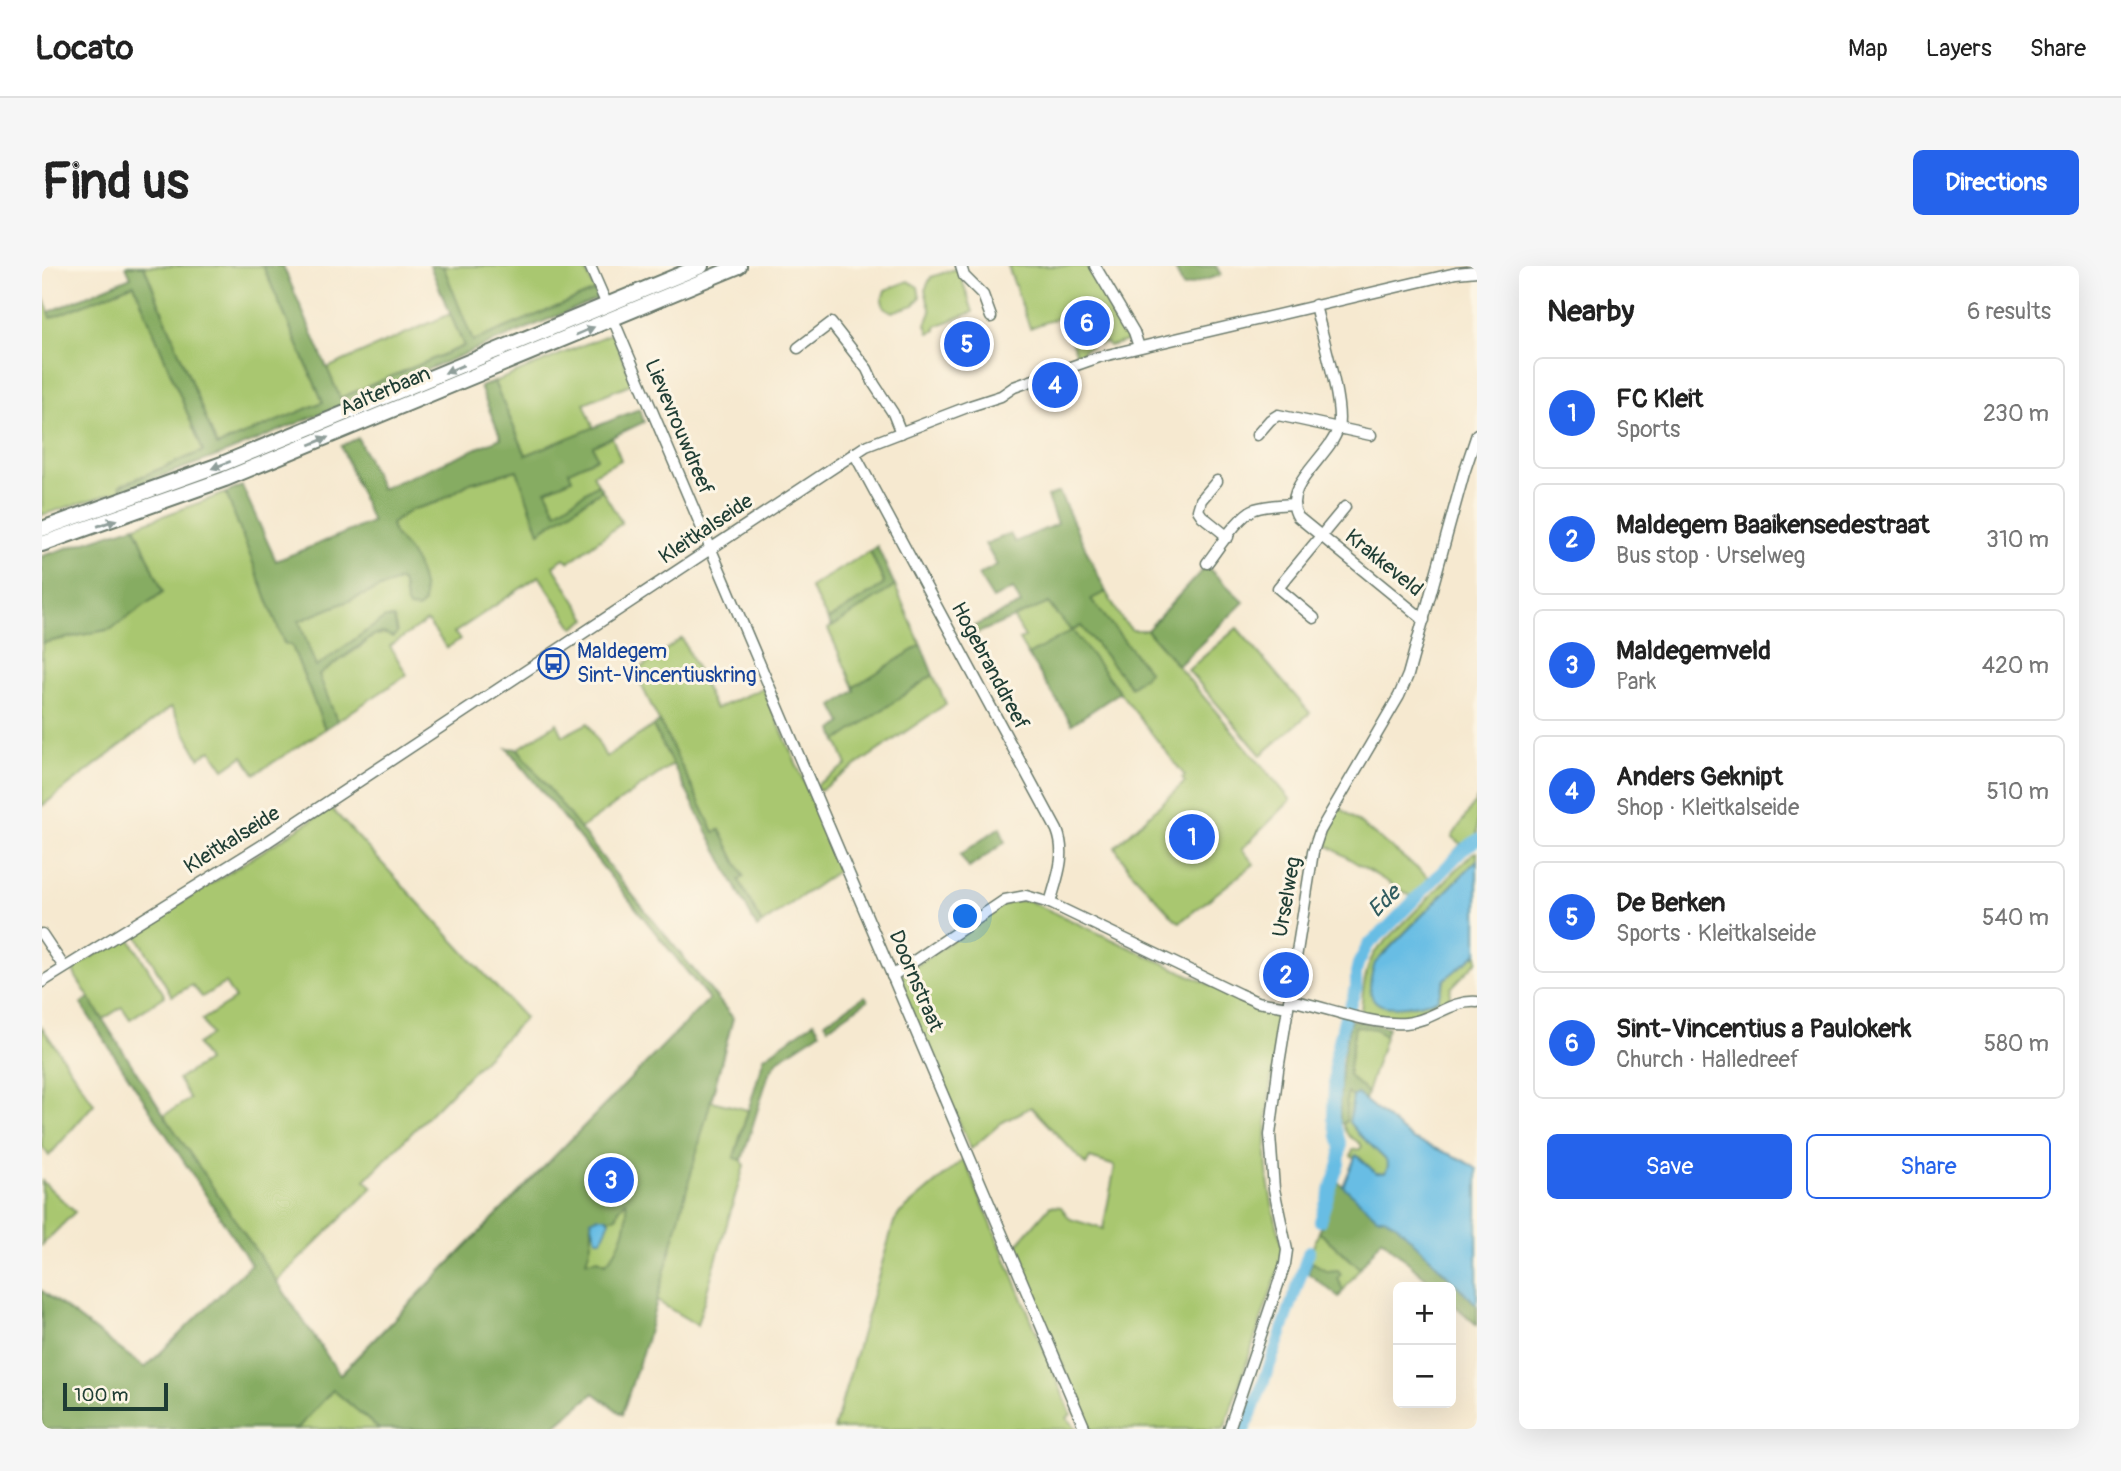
<!DOCTYPE html>
<meta charset="utf-8">
<style>
body{margin:0;font-family:Pangolin,sans-serif;background:#f6f6f6;color:#222}
.controls{position:absolute;right:21px;bottom:21px;display:grid;overflow:hidden;border-radius:10px;box-shadow:0 7px 28px #0002}
.controls button{width:63px;height:63px;display:grid;place-items:center;padding:0;border:0;border-bottom:2px solid #e0e0e0;background:#fff;color:#222;font:35px sans-serif}
.scale{position:absolute;left:21px;bottom:18px;width:105px;box-sizing:border-box;padding-left:7px;border:4px solid #1f3d34;border-top:0;font-size:19px;line-height:24px;white-space:nowrap;color:#1f3d34;-webkit-text-stroke:5px #fcf5e5;paint-order:stroke}
.you{position:absolute;left:924px;top:651px;width:24px;height:24px;margin:-18px;border:5px solid #fff;border-radius:50%;background:#1a73e8;box-shadow:0 0 0 10px #1a73e833}
.badge{display:grid;place-items:center;width:46px;height:46px;border-radius:50%;background:#2563eb;color:#fff;font-size:23px;font-weight:700}
.pin{position:absolute;translate:-50% -50%;border:4px solid #fff;box-shadow:0 2px 7px #0006}
.list{margin:0;padding:0;list-style:none}
h2{display:flex;justify-content:space-between;align-items:center;height:91px;margin:0;padding:0 28px;font-size:30px}
h2 small{font-size:23px;font-weight:400;color:#767676}
.list li{display:grid;grid-template-columns:46px 1fr auto;gap:21px;align-items:center;box-sizing:border-box;height:112px;margin:0 14px 14px;padding:0 14px;border:2px solid #e0e0e0;border-radius:10px}
.list b{display:block;font-size:26px;white-space:nowrap}
.list p{margin:0;font-size:23px;white-space:nowrap;color:#767676}
.list em{font-size:23px;font-style:normal;color:#767676}
.actions{display:flex;gap:14px;padding:21px 28px}
.actions a{flex:1;padding:16px 0;border:2px solid #2563eb;border-radius:10px;text-align:center;font-size:24px;color:#2563eb}
.actions .main{background:#2563eb;color:#fff}
.map{position:relative;flex:none;width:1435px;height:1163px;overflow:hidden;border-radius:10px}
header{display:flex;align-items:center;gap:42px;box-sizing:border-box;height:98px;padding:0 35px;background:#fff;border-bottom:2px solid #e0e0e0}
header strong{font-size:33px}
nav{display:flex;gap:38px;margin-inline-start:auto;font-size:24px}
.intro{display:flex;align-items:center;justify-content:space-between;box-sizing:border-box;height:168px;padding:0 42px}
h1{margin:0;font-size:49px}
.button{padding:18px 32px;border-radius:10px;background:#2563eb;color:#fff;font-size:24px;font-weight:700}
main{display:flex;gap:42px;padding:0 42px}
aside{flex:1;background:#fff;border-radius:10px;box-shadow:0 7px 28px #0002}
.map>svg:first-child{display:block}
.green{fill:#a9c76f;stroke:#648252;stroke-width:2}
.forest{fill:#86ac62;stroke:#52744b;stroke-width:2;fill-rule:evenodd}
.water{fill:#68bde4;stroke:#447d8c;stroke-width:2}
.lines{fill:none;stroke-linecap:round;stroke-linejoin:round}
.river{stroke:#68bde4;stroke-width:12}
.minor-casing{stroke:#6a796b;stroke-width:13}
.highway-casing{stroke:#6a796b;stroke-width:18}
.minor{stroke:#fff;stroke-width:10}
.highway{stroke:#fff;stroke-width:14}
.oneway{fill:#8f9e9a}
.labels{text-anchor:middle;dominant-baseline:central;stroke-width:6;stroke-linejoin:round;paint-order:stroke}
.street-label{font-size:21px;fill:#1f3d34;stroke:#fcf5e5}
.transit-label{font-size:21px;fill:#164399;stroke:#fcf5e5;text-anchor:start}
.water-label{font-size:23px;font-style:italic;fill:#315d60;stroke:#fcf5e5}
</style>
<header>
<strong>Locato</strong>
<nav><a>Map</a><a>Layers</a><a>Share</a></nav>
</header>
<div class="intro"><h1>Find us</h1><a class="button">Directions</a></div>
<main>
<div class="map">
<svg width="1435" height="1163" viewBox="0 0 1435 1163">
<rect width="100%" height="100%" fill="#fcf5e5"/>
<filter id="ink" filterUnits="userSpaceOnUse"><feTurbulence type="fractalNoise" baseFrequency=".0143" numOctaves="2"/><feDisplacementMap in="SourceGraphic" scale="14" xChannelSelector="R" yChannelSelector="G"/><feConvolveMatrix kernelMatrix="1 2 1 2 8 2 1 2 1" color-interpolation-filters="sRGB"/></filter>
<filter id="wash" filterUnits="userSpaceOnUse"><feTurbulence type="fractalNoise" baseFrequency=".00686" numOctaves="4" result="noise"/><feDisplacementMap in="SourceGraphic" scale="28" xChannelSelector="R" yChannelSelector="G"/><feGaussianBlur stdDeviation="1.57" result="paint"/><feColorMatrix in="noise" values="0 0 0 0 0 0 0 0 0 0 0 0 0 0 0 0 0 1.4 0 .05"/><feComposite in="paint" operator="in"/></filter>
<g filter="url(#wash)">
<rect width="100%" height="100%" fill="#f6e9d0"/>
<g class="green">
<polygon points="102,0 221,0 281,136 175,180"/>
<polygon points="401,0 542,0 553,25 431,76"/>
<polygon points="966,0 1046,0 1088,70 1086,75 1067,80 1064,76 1057,78 1055,73 1060,71 1047,36 1030,42 1042,78 1047,76 1049,81 1041,84 1040,88 1035,90 1020,50 988,62"/>
<polygon points="916,2 931,46 894,60 894,64 887,67 884,58 889,46 883,24 889,11"/>
<polygon points="866,15 876,21 878,32 872,39 850,46 842,41 840,34 843,24"/>
<polygon points="92,18 161,185 78,219 80,224 0,249 0,29 9,51"/>
<polygon points="408,48 422,80 298,132 285,102"/>
<polygon points="570,67 591,117 542,137 552,163 484,189 452,116"/>
<polygon points="570,171 579,194 551,208 556,218 514,247 504,224 530,213 526,205 555,192 550,180"/>
<polygon points="475,204 497,266 560,224 580,257 527,296 522,292 511,300 545,353 532,362 497,310 412,367 418,373 405,382 385,355 348,380 365,409 295,455 276,409 321,379 332,369 355,367 324,365 274,402 257,355 358,314 361,317 363,331 368,288 350,266 349,258 369,244 396,236 428,217"/>
<polygon points="184,227 242,377 250,380 283,463 213,508 201,490 182,503 169,484 157,492 129,441 0,540 0,377 69,363 121,326 93,260"/>
<polygon points="828,285 842,317 841,319 786,354 768,321"/>
<polygon points="853,320 879,379 812,421 786,363"/>
<polygon points="1064,326 1080,354 1090,364 1105,364 1249,534 1200,583 1212,598 1138,656 1134,654 1087,603 1073,581 1143,516 1140,512 1143,510 1030,365 986,389 977,374 983,371 971,351 1006,337 1014,348 1039,360 1107,406 1048,332"/>
<polygon points="1195,362 1268,447 1219,489 1146,404"/>
<polygon points="640,372 673,443 721,422 800,602 720,658 696,614 701,611 677,564 672,567 593,406"/>
<polygon points="891,409 904,438 777,525 774,519 805,499 795,475"/>
<polygon points="515,457 521,470 546,457 564,491 611,460 631,498 538,563 476,483"/>
<polygon points="1435,533 1435,572 1426,576 1428,583 1377,635 1278,575 1297,541 1389,613 1419,578 1410,571"/>
<polygon points="289,542 483,752 323,914 331,921 235,1015 297,1109 672,728 691,752 669,835 706,844 692,891 700,894 702,900 655,1059 615,1035 580,1148 552,1127 509,1163 0,1163 0,1025 103,1102 217,993 122,849 148,833 136,813 165,795 155,778 169,769 160,754 193,733 183,717 160,731 150,719 130,730 93,666"/>
<path d="M1435 586V594L1341 688 1365 740 1395 734 1403 713 1435 687V695L1409 722 1406 739C1371 753 1358 758 1320 748L1319 745C1321 724 1322 704 1333 686L1430 588Z"/>
<path d="M985 634 1214 740 1240 744C1232 797 1221 850 1225 904 1227 931 1235 957 1241 983L1240 993 1182 1163H1048L971 983 1008 940 1019 941 1028 953 1061 963 1073 900 1048 892 1044 899 989 841 959 857 929 883 857 719 859 710 961 639 967 636Z"/>
<polygon points="86,670 123,730 88,753 80,741 61,753 34,711 31,704 36,699"/>
<polygon points="1313,759 1334,763 1343,771 1325,827 1306,809"/>
<polygon points="0,761 52,838 7,890 0,880"/>
<path d="M1304 826 1311 831 1307 856 1309 859 1346 896V902L1343 907H1334L1316 890 1312 892 1309 890 1311 884 1318 883 1320 880C1313 870 1306 876 1301 858L1304 855Z"/>
<polygon points="922,893 1029,1148 1025,1152 1035,1163 792,1163 852,956 858,947"/>
<polygon points="0,915 33,946 0,979"/>
<polygon points="1277,966 1318,1002 1301,1025 1296,1012 1290,1005 1285,1005 1271,997 1266,1007 1262,1004"/>
</g>
<g class="forest">
<polygon points="84,0 102,0 175,180 281,136 221,0 241,0 298,132 422,80 388,0 401,0 431,75 553,25 556,33 181,188 80,224 78,220 161,185 92,18 9,52 7,46 89,11"/>
<polygon points="1132,0 1174,0 1179,9 1141,21"/>
<path d="M452 116 484 189 597 143 602 156 551 180 555 192 527 205 530 213 504 224 514 246 556 218 560 224 497 266 475 204 428 217 396 236 369 244 349 258C351 271 361 277 368 287 377 301 383 320 382 337L376 343 367 342C361 333 365 321 358 314L257 355 274 401 343 352H352L355 367 351 371 341 367 332 369 277 409 295 455 283 463 250 380 242 377 184 227 200 220 234 295 330 256 299 180 316 172 339 223 459 172 438 121Z"/>
<polygon points="1017,226 1064,326 1049,333 1107,406 1089,421 1039,360 1030,364 1078,426 1030,458 986,389 1029,365 1007,337 931,369 928,362 979,338 971,323 951,333 936,309 955,299 943,278 968,268 973,276 1015,258 1005,231"/>
<polygon points="93,260 121,326 69,363 0,377 0,290"/>
<polygon points="835,280 853,320 790,361 786,354 841,319 842,316 828,285"/>
<polygon points="1164,300 1202,336 1136,400 1105,364"/>
<polygon points="879,379 891,409 795,475 791,464 800,457 791,440 813,425 812,421"/>
<polygon points="618,456 672,566 678,564 702,611 697,614 720,658 715,662 611,460"/>
<path d="M465 482 476 483 571 605 691 752 604 1075 580 1148 552 1127 509 1163H337L291 1124 255 1163H0V1025L103 1102 209 998 39 738 47 732 122 849 298 1109 667 733ZM584 935C588 956 579 981 564 997L556 993 544 995C549 981 552 968 549 954L565 951 567 953 575 950 577 943Z"/>
<polygon points="958,561 963,576 927,602 918,589"/>
<polygon points="823,730 826,734 786,761 783,756"/>
<path d="M1309 754 1346 761 1343 771 1334 763 1313 760 1306 809 1325 827 1323 834 1315 828 1311 831 1305 827 1304 855 1301 858 1298 856C1296 826 1300 783 1309 754Z"/>
<polygon points="772,756 778,766 737,793 727,807 700,894 692,892 722,791"/>
<polygon points="1293,913 1335,951 1342,951 1354,958 1435,1039 1435,1059 1409,1036 1409,1021 1394,1021 1340,973 1318,1002 1277,966"/>
<polygon points="1270,996 1285,1005 1296,1004 1299,1008 1296,1012 1301,1025 1297,1031 1266,1007"/>
</g>
<g class="water">
<path d="M1435 594V687L1403 713 1395 734C1358 742 1313 754 1333 697Z"/>
<path d="M1315 828 1370 873 1419 893 1435 903V1039L1354 958 1342 951H1335L1301 920 1314 889 1334 907H1343C1347 901 1347 897 1342 892L1315 866 1307 856 1311 831Z"/>
<polygon points="555,951 565,951 568,955 560,973 554,973 549,954"/>
</g>
<g class="lines">
<g class="river">
<polyline points="1307,743 1314,722 1314,707 1316,698 1326,679 1345,662 1423,582 1435,574"/>
<polyline points="1278,955 1297,897 1299,880 1291,852 1293,792 1303,750"/>
<path d="M1203 1163C1227 1105 1247 1045 1267 985"/>
</g>
</g>
</g>
<g filter="url(#ink)">
<g class="lines">
<defs>
<g id="minor">
<polyline points="548,0 565,39"/>
<polyline points="919,0 922,10 941,29 949,51"/>
<polyline points="1053,0 1092,66 1097,81"/>
<path d="M1273 39C1279 66 1302 139 1296 162 1289 190 1237 221 1256 251L1382 354"/>
<polyline points="571,53 1043,1163"/>
<polyline points="756,82 789,57 825,103 832,118 851,147 859,167"/>
<polyline points="1215,169 1228,154 1236,149 1329,169"/>
<path d="M812 187 1015 564C1025 589 1015 612 1008 637"/>
<polyline points="1175,215 1159,234 1156,244 1160,250 1186,271"/>
<path d="M1165 297C1176 283 1197 249 1213 243 1225 239 1239 239 1252 238"/>
<polyline points="1272,352 1236,322 1303,241"/>
<polyline points="0,668 22,701"/>
<polyline points="850,710 963,634 984,630 1008,637 1197,728 1215,736 1246,741"/>
<polyline points="0,716 219,580 824,180 928,140 959,130 972,121 1057,91 1414,7 1435,5"/>
<path d="M1247 734C1282 740 1329 760 1364 757 1390 755 1408 734 1435 736"/>
<polyline points="1187,1163 1243,998 1245,984 1232,923 1228,869 1236,804 1271,586 1278,565 1357,430 1366,409 1422,207 1435,168"/>
</g>
<g id="highway">
<polyline points="0,263 180,198 659,0"/>
<polyline points="0,278 183,213 697,0"/>
</g>
</defs>
<use href="#minor" class="minor-casing"/>
<use href="#highway" class="highway-casing"/>
<use href="#minor" class="minor"/>
<use href="#highway" class="highway"/>
</g>
<defs><path id="oneway-solid" d="M-6-.8H1V-3.2L6.5 0L1 3.2V.8H-6Z" transform="scale(1.75)"/></defs>
<g class="oneway">
<use href="#oneway-solid" transform="translate(543 65) rotate(-23)"/>
<use href="#oneway-solid" transform="translate(412 103) rotate(157)"/>
<use href="#oneway-solid" transform="translate(277 175) rotate(-22)"/>
<use href="#oneway-solid" transform="translate(179 199) rotate(159)"/>
<use href="#oneway-solid" transform="translate(65 257) rotate(-19)"/>
</g>
</g>
<defs>
<symbol id="bus-ring" viewBox="-11 -11 22 22"><circle r="9.5" fill="#fcf5e5" stroke="#1a4fb4" stroke-width="1.5"/><path d="M-5-6H5V4H4V6H2V4H-2V6H-4V4H-5ZM-3.5-4V0h7V-4ZM-3.5 1.2v1.5H-2V1.2ZM2 1.2v1.5H3.5V1.2Z" fill="#1a4fb4"/></symbol>
</defs>
<g fill-rule="evenodd">
<use href="#bus-ring" x="494" y="380" width="35" height="35"/>
</g>
<g class="labels">
<g class="street-label">
<text transform="translate(343 125) rotate(-23)">Aalterbaan</text>
<text transform="translate(637 161) rotate(67)">Lievevrouwdreef</text>
<text transform="translate(664 263) rotate(-34)">Kleitkalseide</text>
<text transform="translate(1342 297) rotate(39)">Krakkeveld</text>
<text transform="translate(948 400) rotate(62)">Hogebranddreef</text>
<text transform="translate(190 574) rotate(-32)">Kleitkalseide</text>
<text transform="translate(1245 631) rotate(-80)">Urselweg</text>
<text transform="translate(874 715) rotate(67)">Doornstraat</text>
</g>
<g class="transit-label">
<text x="535" y="385">Maldegem<tspan x="535" dy="24">Sint-Vincentiuskring</tspan></text>
</g>
<g class="water-label">
<text transform="translate(1342 635) rotate(-44)">Ede</text>
</g>
</g>
</svg>
<div class="controls">
<button>+</button>
<button>−</button>
</div>
<div class="scale">100 m</div>
<div class="you"></div>
<div class="pin badge" style="left:1150px;top:571px">1</div>
<div class="pin badge" style="left:1244px;top:709px">2</div>
<div class="pin badge" style="left:569px;top:914px">3</div>
<div class="pin badge" style="left:1013px;top:119px">4</div>
<div class="pin badge" style="left:925px;top:78px">5</div>
<div class="pin badge" style="left:1045px;top:57px">6</div>
</div>
<aside>
<h2>Nearby<small>6 results</small></h2>
<ul class="list">
<li><span class="badge">1</span><div><b>FC Kleit</b><p>Sports</p></div><em>230 m</em></li>
<li><span class="badge">2</span><div><b>Maldegem Baaikensedestraat</b><p>Bus stop · Urselweg</p></div><em>310 m</em></li>
<li><span class="badge">3</span><div><b>Maldegemveld</b><p>Park</p></div><em>420 m</em></li>
<li><span class="badge">4</span><div><b>Anders Geknipt</b><p>Shop · Kleitkalseide</p></div><em>510 m</em></li>
<li><span class="badge">5</span><div><b>De Berken</b><p>Sports · Kleitkalseide</p></div><em>540 m</em></li>
<li><span class="badge">6</span><div><b>Sint-Vincentius a Paulokerk</b><p>Church · Halledreef</p></div><em>580 m</em></li>
</ul>
<div class="actions"><a class="main">Save</a><a>Share</a></div>
</aside>
</main>
